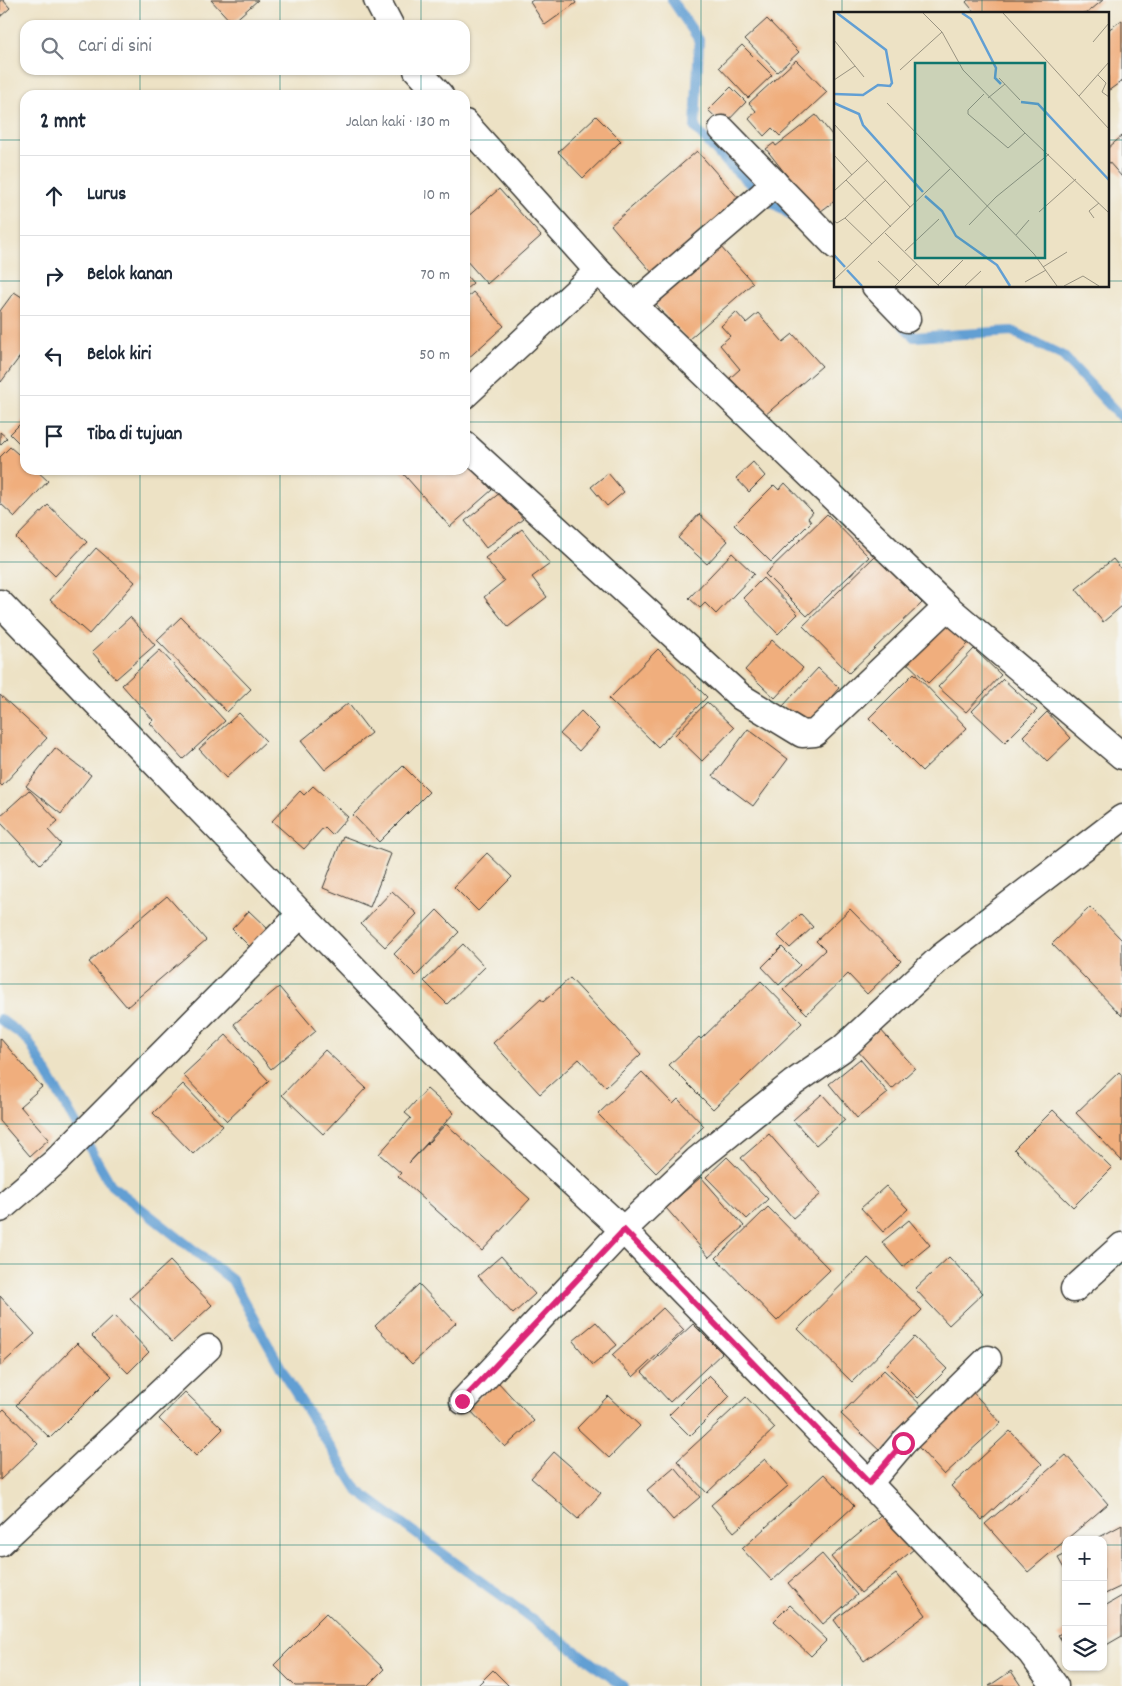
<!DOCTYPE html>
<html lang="id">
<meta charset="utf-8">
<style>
body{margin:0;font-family:Dekko,sans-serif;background:#f2f2f3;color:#1f2937}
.controls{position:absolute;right:15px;bottom:15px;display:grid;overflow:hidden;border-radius:10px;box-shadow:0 1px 4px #0004}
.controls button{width:45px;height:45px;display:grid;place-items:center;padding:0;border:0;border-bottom:1px solid #e0e1e3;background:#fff;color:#1f2937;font:25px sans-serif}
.stop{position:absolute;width:15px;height:15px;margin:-11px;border:4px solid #db2777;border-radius:50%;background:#fff}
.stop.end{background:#db2777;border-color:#fff;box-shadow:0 1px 5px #0008}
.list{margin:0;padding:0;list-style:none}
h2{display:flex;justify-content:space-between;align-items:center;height:65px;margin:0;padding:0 20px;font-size:21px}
h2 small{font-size:16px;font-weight:400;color:#747a83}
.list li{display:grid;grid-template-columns:32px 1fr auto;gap:15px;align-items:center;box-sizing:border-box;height:80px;padding:0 20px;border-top:1px solid #e0e1e3}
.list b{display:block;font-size:19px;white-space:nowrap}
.list em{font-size:16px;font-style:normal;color:#747a83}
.icon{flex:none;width:28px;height:28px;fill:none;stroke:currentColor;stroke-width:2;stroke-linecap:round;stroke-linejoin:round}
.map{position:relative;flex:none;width:1122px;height:1686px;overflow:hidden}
.search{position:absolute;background:#fff;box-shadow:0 1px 4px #0004;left:20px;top:20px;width:450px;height:55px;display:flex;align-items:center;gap:12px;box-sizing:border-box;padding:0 18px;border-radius:15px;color:#747a83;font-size:19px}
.panel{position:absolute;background:#fff;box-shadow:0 1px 4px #0004;left:20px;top:90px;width:450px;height:385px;border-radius:15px}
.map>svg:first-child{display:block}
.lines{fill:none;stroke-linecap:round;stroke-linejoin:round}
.stream{stroke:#629fd3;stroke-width:10}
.building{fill:#f0ae7d}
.minor-casing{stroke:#3b3a35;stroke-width:29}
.minor{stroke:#fff;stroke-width:26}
.route{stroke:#db2777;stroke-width:6}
.grid{fill:none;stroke:#0f766e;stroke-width:1;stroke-opacity:0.55}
.inset-river{fill:none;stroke:#629fd3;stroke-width:2.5}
.inset-road{fill:none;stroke:#999381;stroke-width:1}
.view{fill:#0f766e;fill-opacity:0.15;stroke:#0f766e;stroke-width:2.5}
.inset-edge{fill:none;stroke:#1c1c1c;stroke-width:2.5}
</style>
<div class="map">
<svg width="1122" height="1686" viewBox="0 0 1122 1686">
<rect width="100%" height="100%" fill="#f6f6f2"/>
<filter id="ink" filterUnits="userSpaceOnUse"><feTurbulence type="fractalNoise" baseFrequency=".02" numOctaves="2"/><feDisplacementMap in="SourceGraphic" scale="10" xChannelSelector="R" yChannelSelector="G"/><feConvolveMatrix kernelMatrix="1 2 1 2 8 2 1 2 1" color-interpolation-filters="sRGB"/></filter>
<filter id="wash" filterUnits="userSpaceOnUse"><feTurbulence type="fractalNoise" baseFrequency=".0096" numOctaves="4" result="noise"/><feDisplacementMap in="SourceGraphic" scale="20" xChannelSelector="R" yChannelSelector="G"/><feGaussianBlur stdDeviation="1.12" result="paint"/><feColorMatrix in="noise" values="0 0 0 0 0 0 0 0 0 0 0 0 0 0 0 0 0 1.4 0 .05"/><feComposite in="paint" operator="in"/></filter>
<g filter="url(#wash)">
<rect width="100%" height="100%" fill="#ede2c5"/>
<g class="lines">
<g class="stream">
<polyline points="672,0 699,40 695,128 721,157 762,195 793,217"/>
<polyline points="900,322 914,337 1012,331 1063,356 1122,418"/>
<polyline points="0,1019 28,1040 111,1185 232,1280 290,1384 358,1491 623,1686"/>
</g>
</g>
<g id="blocks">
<g class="building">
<polygon points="0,0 3,0 10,8 0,17"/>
<polygon points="211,0 258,0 232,23"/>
<polygon points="533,0 574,0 576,3 545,25 530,2"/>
<polygon points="968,0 1103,0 1086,14 976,14 966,2"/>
<polygon points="767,19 799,52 777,72 745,39"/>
<polygon points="1122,20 1122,81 1108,91 1108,30"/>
<polygon points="742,45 772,75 748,98 719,67"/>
<polygon points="796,60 827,92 780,136 772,128 764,136 749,119 756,111 749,103"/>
<polygon points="731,87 746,102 724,125 708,110"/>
<polygon points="816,115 836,140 836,200 817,214 766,149 774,143 776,146"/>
<polygon points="596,116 621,141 583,178 558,152"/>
<polygon points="1122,136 1122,177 1108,161 1108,148"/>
<polygon points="697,151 741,201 654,275 611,225"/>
<polygon points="499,189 541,236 487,284 465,259 465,219"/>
<polygon points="719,245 753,283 688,340 655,303"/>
<polygon points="465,274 473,283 465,290"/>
<polygon points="14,292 25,299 25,350 1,382 0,381 0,311"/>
<polygon points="473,292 504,326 465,361 465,299"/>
<polygon points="736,312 746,323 758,313 783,342 793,334 822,366 764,416 730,378 740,369 720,345 730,336 721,326"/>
<polygon points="25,419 25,449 10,434"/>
<polygon points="0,432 7,438 0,445"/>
<polygon points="10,447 25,460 25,470 36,470 48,481 15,517 0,503 0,457"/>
<polygon points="465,460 492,490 450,527 400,470 465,470"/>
<polygon points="753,462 765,476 749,492 736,478"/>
<polygon points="608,473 624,492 607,506 591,487"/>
<polygon points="785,483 813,512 808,518 811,522 771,562 734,525 774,485 779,490"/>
<polygon points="501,492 523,519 486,548 465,521"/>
<polygon points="48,505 87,542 55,576 16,538"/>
<polygon points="699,514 728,541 707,564 678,538"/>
<polygon points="827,514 869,557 807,616 765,574"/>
<polygon points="522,529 550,564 532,577 547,597 508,627 484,597 504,581 485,558"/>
<polygon points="96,548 135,582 89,634 50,600"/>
<polygon points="732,553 754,574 716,614 705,603 700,608 689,598"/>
<polygon points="875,556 922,603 849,673 803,626"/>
<polygon points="1113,559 1122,570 1122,606 1103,622 1076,589"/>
<polygon points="763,578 798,614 778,634 743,598"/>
<polygon points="943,612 971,641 928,683 899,655"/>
<polygon points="130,617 155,645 116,679 92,652"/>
<polygon points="181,617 251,689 227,712 157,640"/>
<polygon points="772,640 803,668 775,698 745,670"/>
<polygon points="658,649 707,697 658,747 609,699"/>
<polygon points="974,649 1001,675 966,712 938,687"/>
<polygon points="160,650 225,721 183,759 150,723 153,720 122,685"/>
<polygon points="818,668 839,688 806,726 783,706"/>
<polygon points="914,673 967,728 922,771 869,718"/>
<polygon points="1003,679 1037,710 1005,742 972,711"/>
<polygon points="0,695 47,738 2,786 0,784"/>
<polygon points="707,702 734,728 702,761 675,735"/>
<polygon points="348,703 371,733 325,770 301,741"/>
<polygon points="581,711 599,729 579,751 560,734"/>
<polygon points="1047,712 1071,738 1047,761 1023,736"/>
<polygon points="239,713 266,741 226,778 199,749"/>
<polygon points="748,729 788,759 753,806 713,776"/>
<polygon points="55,748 91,775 61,814 26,786"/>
<polygon points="403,766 429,792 379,842 353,815"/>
<polygon points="313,786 348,817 332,835 324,827 304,849 272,821 300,791 304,795"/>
<polygon points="29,790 58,821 48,830 61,844 40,864 0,822 0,816"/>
<polygon points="343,836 391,854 370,907 323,888"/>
<polygon points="487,853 512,877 478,911 454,887"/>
<polygon points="392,891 417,914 385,947 361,924"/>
<polygon points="167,896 206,940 127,1007 89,962"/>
<polygon points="1090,907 1122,940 1122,1016 1052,944"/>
<polygon points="850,909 901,961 867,994 848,974 807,1014 783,990 825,950 816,941"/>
<polygon points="437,910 459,932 416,976 394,954"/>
<polygon points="249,911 269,930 251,948 232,929"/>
<polygon points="801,914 813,927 790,948 778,936"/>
<polygon points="463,944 485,967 447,1004 424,981"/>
<polygon points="782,947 800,965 779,985 762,967"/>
<polygon points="570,978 641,1054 606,1087 579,1059 540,1094 493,1043 541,999 543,1002"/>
<polygon points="761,981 802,1023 713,1109 669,1065 699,1037 701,1039"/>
<polygon points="279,987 316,1031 271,1069 234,1024"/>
<polygon points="879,1028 915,1068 892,1089 856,1049"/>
<polygon points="226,1035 269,1081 227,1121 183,1075"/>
<polygon points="0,1038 42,1087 20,1106 49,1139 30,1156 0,1121"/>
<polygon points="325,1050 366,1088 323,1134 282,1095"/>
<polygon points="860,1059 888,1093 857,1118 829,1084"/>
<polygon points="642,1072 673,1104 678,1099 704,1126 656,1173 598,1114"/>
<polygon points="1119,1072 1122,1075 1122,1161 1076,1113"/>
<polygon points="183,1084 223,1126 193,1154 153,1113"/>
<polygon points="427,1089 454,1113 409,1163 446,1124 530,1199 482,1251 398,1176 401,1173 379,1154 411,1118 405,1113"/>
<polygon points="822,1094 845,1120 816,1145 793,1120"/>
<polygon points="1053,1110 1112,1168 1073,1207 1014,1149"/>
<polygon points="769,1134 821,1194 793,1218 741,1158"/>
<polygon points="727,1157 768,1199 747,1219 706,1177"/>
<polygon points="701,1177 744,1226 709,1257 666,1208"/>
<polygon points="886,1186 908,1209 883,1232 861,1208"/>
<polygon points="768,1207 830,1270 777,1321 716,1258"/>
<polygon points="909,1220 930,1245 903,1267 882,1242"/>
<polygon points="501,1256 535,1294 513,1314 478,1276"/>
<polygon points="949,1257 983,1293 949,1325 915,1289"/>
<polygon points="868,1258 922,1310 852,1382 798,1329"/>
<polygon points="170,1261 212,1305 172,1342 130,1298"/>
<polygon points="419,1284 456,1323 412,1364 375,1326"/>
<polygon points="0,1296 35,1334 0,1366"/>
<polygon points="663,1308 684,1330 633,1377 612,1355"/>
<polygon points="114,1315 149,1352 128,1373 92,1336"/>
<polygon points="596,1322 617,1345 593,1365 573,1341"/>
<polygon points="693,1324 722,1353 670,1402 642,1372"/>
<polygon points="914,1337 947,1369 918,1398 886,1366"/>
<polygon points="77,1343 112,1376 50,1438 16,1405"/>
<polygon points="884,1370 924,1408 882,1453 841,1414"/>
<polygon points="709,1375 730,1396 690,1436 669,1415"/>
<polygon points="497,1381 534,1421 505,1447 468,1408"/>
<polygon points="968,1387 1001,1423 944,1475 911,1439"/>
<polygon points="185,1392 223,1429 196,1456 159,1419"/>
<polygon points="608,1396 640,1426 609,1458 577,1428"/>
<polygon points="746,1397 775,1428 707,1493 677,1461"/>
<polygon points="4,1409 38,1444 0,1480 0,1413"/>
<polygon points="1010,1431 1042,1464 982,1520 951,1486"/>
<polygon points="554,1452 601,1493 578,1519 531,1478"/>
<polygon points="1066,1455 1108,1504 1028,1572 985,1524"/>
<polygon points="765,1459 788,1486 734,1532 711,1505"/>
<polygon points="674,1467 700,1497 673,1520 647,1490"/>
<polygon points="824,1474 854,1506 772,1581 742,1549"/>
<polygon points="884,1513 914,1549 861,1593 831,1557"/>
<polygon points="1122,1525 1122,1586 1103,1595 1103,1540 1094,1540"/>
<polygon points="822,1554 857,1595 823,1624 788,1583"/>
<polygon points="1066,1554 1066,1572 1058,1558"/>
<polygon points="896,1574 926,1615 864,1661 834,1620"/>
<polygon points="1122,1596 1122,1636 1103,1647 1103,1607"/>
<polygon points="790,1605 827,1640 811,1656 774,1621"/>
<polygon points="326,1613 384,1669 367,1686 295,1686 274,1665"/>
<polygon points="1066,1630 1066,1647 1058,1635"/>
<polygon points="493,1670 509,1686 477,1686"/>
<polygon points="1011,1671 1021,1686 989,1686"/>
</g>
</g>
</g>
<g filter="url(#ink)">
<use href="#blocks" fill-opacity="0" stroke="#3b3a35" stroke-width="1"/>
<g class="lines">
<defs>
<g id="minor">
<polyline points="377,0 390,25"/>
<polyline points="417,70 440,95"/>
<polyline points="465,123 598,271 947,607"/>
<polyline points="722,129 836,246"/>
<polyline points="875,286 907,319"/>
<polyline points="634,305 762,195 774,182"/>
<polyline points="465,395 598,271"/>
<polyline points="465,445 741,697 802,734 815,733 947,607 1122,756"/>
<polyline points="0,603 464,1082 623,1230 869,1483 1031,1653 1055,1686"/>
<polyline points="0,1209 55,1162 301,914"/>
<polyline points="1074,1289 1122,1246"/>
<polyline points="463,1401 623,1230 697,1160 793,1083 842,1049 941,957 1122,818"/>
<polyline points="869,1483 903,1443 988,1359"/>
<polyline points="0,1543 208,1348"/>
</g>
</defs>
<use href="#minor" class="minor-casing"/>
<use href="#minor" class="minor"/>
</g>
</g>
<g class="lines" filter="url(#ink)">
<polyline class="route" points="462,1401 624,1230 869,1483 903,1443"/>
</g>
<path class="grid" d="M140 0V25M280 0V25M421 0V25M561 0V1686M701 0V1686M842 0V14M982 0V14M140 70V95M280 70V95M421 70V95M0 140H25M465 140H836M1108 140H1122M0 281H25M465 281H836M1108 281H1122M842 286V1686M982 286V1686M0 422H25M465 422H1122M140 470V1686M280 470V1686M421 470V1686M0 562H1122M0 702H1122M0 843H1122M0 984H1122M0 1124H1122M0 1264H1122M0 1405H1122M0 1545H1066M1103 1545H1122"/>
<g transform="translate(834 12)">
<rect width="275" height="275" fill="#ede2c5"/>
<path class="inset-river" d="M128 1 137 7 162 56 161 66 167 72M0 82 29 83 44 73 56 74 58 71 52 38 3 1M187 90 204 92 275 168M0 91 25 102 29 113 89 180M91 184 108 199 122 224 163 253 176 274M0 243 11 255M13 258 28 274"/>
<path class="inset-road" d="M89 1 108 20 129 58 191 121M169 1 275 117M0 28 30 65M259 30 275 11M66 58 108 20M264 63 272 71 268 80 275 85M165 66 186 88M0 68 21 54M150 82 134 98V102L174 136 191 121 275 201M245 84 275 50M154 86 171 72M53 91 200 242 223 274M0 112 76 195M0 143 18 163M12 168 57 215M0 179 34 148M205 200 242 167M11 206 38 232M260 206 255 199 265 191M0 209 3 211 11 206 52 168M135 213 162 185 215 142M51 221 105 274M182 223 195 208M71 239 105 207M44 249 65 269M209 255 233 240M0 268 116 157M191 270 212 258M104 273 129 248M61 274 83 252M131 274 147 259M230 274 249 264 265 274"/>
<path class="view" d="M81 51H211V246H81Z"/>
<rect width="275" height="275" class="inset-edge"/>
</g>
</svg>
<div class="controls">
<button>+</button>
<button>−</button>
<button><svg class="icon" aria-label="layers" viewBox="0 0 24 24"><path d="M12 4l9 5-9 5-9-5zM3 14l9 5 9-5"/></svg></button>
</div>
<div class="stop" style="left:903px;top:1443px"></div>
<div class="stop end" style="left:462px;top:1401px"></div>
<div class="search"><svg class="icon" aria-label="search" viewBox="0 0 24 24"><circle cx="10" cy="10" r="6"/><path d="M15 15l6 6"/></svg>Cari di sini</div>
<section class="panel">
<h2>2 mnt<small>Jalan kaki · 130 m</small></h2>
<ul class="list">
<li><svg class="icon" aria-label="ahead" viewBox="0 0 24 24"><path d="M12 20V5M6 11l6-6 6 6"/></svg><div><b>Lurus</b></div><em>10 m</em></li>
<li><svg class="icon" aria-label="right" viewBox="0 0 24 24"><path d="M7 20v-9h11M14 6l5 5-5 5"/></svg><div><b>Belok kanan</b></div><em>70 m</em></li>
<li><svg class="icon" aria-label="left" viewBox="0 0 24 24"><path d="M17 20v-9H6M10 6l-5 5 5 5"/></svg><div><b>Belok kiri</b></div><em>50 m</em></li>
<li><svg class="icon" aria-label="arrive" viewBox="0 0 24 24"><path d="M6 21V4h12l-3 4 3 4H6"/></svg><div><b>Tiba di tujuan</b></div></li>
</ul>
</section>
</div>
